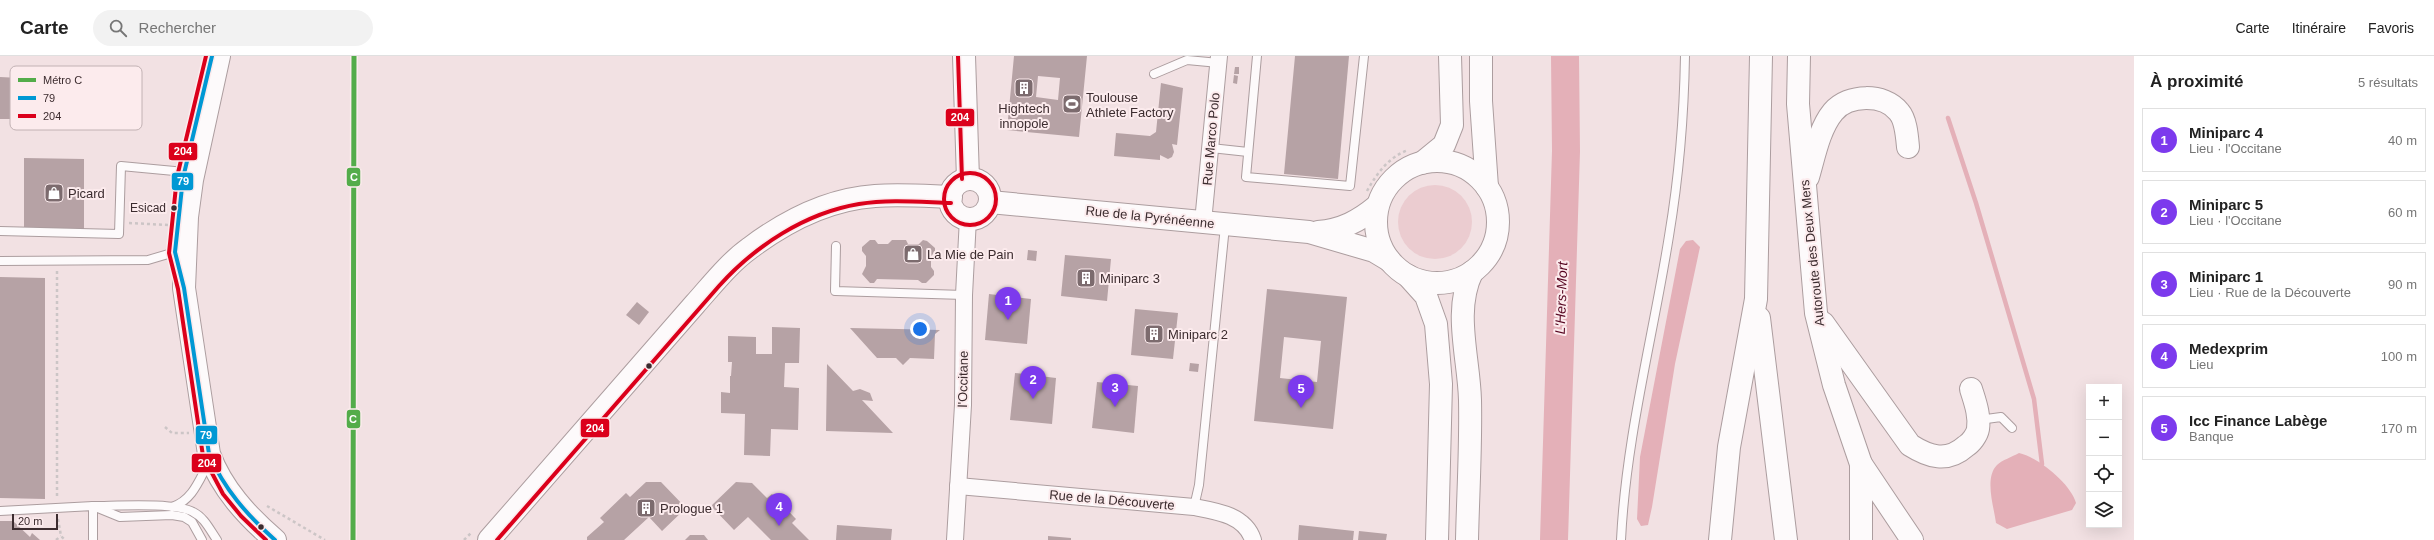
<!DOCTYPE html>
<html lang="fr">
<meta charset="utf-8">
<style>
body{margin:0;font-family:Helvetica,sans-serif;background:#f2f2f2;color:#222}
.controls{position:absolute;right:12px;bottom:12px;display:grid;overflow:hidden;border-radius:0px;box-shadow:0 4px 16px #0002}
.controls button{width:36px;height:36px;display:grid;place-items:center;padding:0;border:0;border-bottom:1px solid #e0e0e0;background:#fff;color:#222;font:20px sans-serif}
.scale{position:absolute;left:12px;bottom:10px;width:46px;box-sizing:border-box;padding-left:4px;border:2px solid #3c2c2f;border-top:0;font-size:11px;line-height:14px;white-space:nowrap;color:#3c2c2f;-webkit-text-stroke:3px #fcebed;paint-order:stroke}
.you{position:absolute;left:920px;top:273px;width:14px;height:14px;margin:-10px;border:3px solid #fff;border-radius:50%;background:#1a73e8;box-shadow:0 0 0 6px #1a73e833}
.badge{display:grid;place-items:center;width:26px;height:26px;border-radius:50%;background:#7c3aed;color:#fff;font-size:13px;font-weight:700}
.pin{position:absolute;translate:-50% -33px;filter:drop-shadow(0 1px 2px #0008)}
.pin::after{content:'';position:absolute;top:21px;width:14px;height:12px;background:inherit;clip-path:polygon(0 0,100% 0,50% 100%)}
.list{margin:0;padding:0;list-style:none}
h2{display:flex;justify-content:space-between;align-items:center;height:52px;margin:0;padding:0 16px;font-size:17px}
h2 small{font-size:13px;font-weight:400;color:#767676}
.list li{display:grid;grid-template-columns:26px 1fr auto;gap:12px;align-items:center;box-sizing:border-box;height:64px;margin:0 8px 8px;padding:0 8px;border:1px solid #e0e0e0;border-radius:0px}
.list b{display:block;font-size:15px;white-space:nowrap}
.list p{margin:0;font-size:13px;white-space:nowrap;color:#767676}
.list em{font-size:13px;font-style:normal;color:#767676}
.icon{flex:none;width:22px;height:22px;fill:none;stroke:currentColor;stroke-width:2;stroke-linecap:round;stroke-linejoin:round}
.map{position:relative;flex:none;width:2134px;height:484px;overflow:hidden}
header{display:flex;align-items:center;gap:24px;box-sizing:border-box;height:56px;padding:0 20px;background:#fff;border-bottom:1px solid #e0e0e0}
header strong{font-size:19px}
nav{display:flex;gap:22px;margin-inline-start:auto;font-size:14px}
.search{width:280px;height:36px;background:#f2f2f2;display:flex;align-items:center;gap:10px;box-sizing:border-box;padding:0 14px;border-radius:22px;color:#767676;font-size:15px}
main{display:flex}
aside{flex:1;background:#fff}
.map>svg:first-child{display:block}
.green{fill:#ebccd0}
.water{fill:#e4b0b8}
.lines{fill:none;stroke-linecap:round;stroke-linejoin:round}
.stream{stroke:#e4b0b8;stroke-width:4.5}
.river{stroke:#e4b0b8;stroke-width:28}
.building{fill:#b6a2a5;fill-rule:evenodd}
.lane-casing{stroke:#ac9d9f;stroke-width:10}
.street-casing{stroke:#ac9d9f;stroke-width:18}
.secondary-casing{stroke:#ac9d9f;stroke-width:24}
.primary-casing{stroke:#ac9d9f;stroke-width:24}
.highway-casing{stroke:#ac9d9f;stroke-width:24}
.path{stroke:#ccc5c6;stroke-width:2.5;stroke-dasharray:3 3;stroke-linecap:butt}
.lane{stroke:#fdfafb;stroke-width:8}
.street{stroke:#fdfafb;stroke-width:16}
.secondary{stroke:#fdfafb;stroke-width:22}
.primary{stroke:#fdfafb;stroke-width:22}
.highway{stroke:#fdfafb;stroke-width:22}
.bus-1-casing{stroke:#fcebed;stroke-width:7}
.bus-2-casing{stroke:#fcebed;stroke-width:7}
.bus-1{stroke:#0098d4;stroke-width:4}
.bus-2{stroke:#db001b;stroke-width:4}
.metro-1-casing{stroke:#fcebed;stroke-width:8}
.metro-1{stroke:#53ac4a;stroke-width:5}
.bus-dot{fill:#3c2c2f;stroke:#fcebed;stroke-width:1.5}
.labels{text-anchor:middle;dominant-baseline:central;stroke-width:4;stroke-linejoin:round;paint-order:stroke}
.bus-label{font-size:12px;fill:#3c2c2f;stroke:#fcebed;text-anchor:end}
.poi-label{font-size:13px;fill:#3c2c2f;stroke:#fcebed;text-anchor:start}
.street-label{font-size:13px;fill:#3c2c2f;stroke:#fcebed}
.water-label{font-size:14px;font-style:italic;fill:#570621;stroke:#fcebed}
.key{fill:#fcebed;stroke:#c2b2b4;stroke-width:1}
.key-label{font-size:11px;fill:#3c2c2f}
.line-badge{stroke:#fcebed;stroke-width:1.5}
.badge-label{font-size:11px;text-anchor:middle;font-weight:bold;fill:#fff}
</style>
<header>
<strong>Carte</strong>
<div class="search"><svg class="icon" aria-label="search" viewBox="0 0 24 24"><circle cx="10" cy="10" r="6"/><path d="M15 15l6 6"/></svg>Rechercher</div>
<nav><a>Carte</a><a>Itinéraire</a><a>Favoris</a></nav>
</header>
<main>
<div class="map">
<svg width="2134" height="484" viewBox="0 0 2134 484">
<rect width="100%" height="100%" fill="#f2e1e3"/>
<circle class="green" cx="1435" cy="166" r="37"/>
<g class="water">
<polygon points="1693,184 1700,191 1675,308 1652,451 1648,469 1641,470 1637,463 1640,401 1680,193 1686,185"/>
<path d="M2019 397C2038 401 2071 428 2076 447L2072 454 2007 473 1996 467C1994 451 1984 422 1997 409 2002 404 2012 401 2019 397Z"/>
</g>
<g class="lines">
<polyline class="stream" points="1948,62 1976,147 2034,343 2042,408"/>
<polyline class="river" points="1554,484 1566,95 1565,0"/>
</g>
<g class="building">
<path d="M1014 0H1087L1079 81 1007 74ZM1038 20 1060 22 1058 44 1036 41Z"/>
<polygon points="1295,0 1349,0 1338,123 1284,118"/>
<polygon points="1235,11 1239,11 1239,18 1234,18"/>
<polygon points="1234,19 1238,20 1237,28 1233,27"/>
<polygon points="0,21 20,22 19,63 0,63"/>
<polygon points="1161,27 1183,32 1177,89 1172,88 1174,96 1172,101 1168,103 1160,99 1160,104 1114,100 1116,77 1150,80 1156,76"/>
<polygon points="24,102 84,103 84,173 24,172"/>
<polygon points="870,184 875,184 878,188 888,188 892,184 906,184 908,188 919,188 923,184 927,185 935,192 935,196 931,200 931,211 934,215 934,219 926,227 922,227 918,224 877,223 874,227 870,227 862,218 866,210 866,200 862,195 862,191"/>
<polygon points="1028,194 1037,195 1036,205 1027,204"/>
<polygon points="1065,199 1111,203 1107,245 1061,240"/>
<polygon points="0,221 45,222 45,443 0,442"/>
<path d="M1267 233 1347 241 1333 373 1254 365ZM1284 281 1321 285 1317 326 1280 322Z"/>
<polygon points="989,238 1031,243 1027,288 985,284"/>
<polygon points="637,246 649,256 639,269 626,259"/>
<polygon points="1135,253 1178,257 1173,303 1131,299"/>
<polygon points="772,271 800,272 799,307 785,307 784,331 799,332 798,374 771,373 770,400 744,399 745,358 721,357 721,336 730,337 730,320 731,320 732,306 728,306 728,280 756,281 756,298 772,298"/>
<polygon points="850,272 899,273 940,274 935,278 934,303 910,302 903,309 896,302 877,302"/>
<polygon points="1190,307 1199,308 1198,316 1189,315"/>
<polygon points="827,308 853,335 860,333 870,337 873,345 862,344 893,377 826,375"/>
<polygon points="1015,317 1056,322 1052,368 1010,364"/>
<polygon points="1097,326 1138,330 1134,377 1092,372"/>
<polygon points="646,426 661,426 686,452 662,475 649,461 624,484 587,484 587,481 604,466 600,462 626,437 630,441"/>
<polygon points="736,426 752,427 767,442 772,438 796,463 792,467 809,484 771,484 748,461 734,474 711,450"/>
<polygon points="0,465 13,465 30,481 32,477 40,484 0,484"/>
<polygon points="837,469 892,473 891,484 836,484"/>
<polygon points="1299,469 1354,475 1353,484 1298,484"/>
<polygon points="1359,475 1387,478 1386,484 1358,484"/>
<polygon points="690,479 704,479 708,484 685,484"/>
<polygon points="1048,480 1071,482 1071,484 1048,484"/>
</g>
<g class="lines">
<defs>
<g id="lane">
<polyline points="1257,0 1246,121 1350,130 1364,0"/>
<polyline points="1154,18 1187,4 1219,7"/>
<polyline points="1211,92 1248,96"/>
<polyline points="0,175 119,178 121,110 185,116"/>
<polyline points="836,190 835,235 964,239"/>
<polyline points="0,205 148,204 175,196"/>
<polyline points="1979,364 2001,361 2012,372"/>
<path d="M93 450C116 450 174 446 193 456 204 461 210 474 217 484"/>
<path d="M172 451C193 444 199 424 209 406"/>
<polyline points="1194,451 1199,429 1225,170"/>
<polyline points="98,452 120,461 172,459 184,461 192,466 202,484"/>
<polyline points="0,455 93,450 93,484"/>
<path d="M1621 484C1626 381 1653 281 1669 180 1679 120 1684 61 1685 0"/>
</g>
<g id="street">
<polyline points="1203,166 1219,0"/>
<path d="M958 430 1194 451C1216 455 1245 459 1253 484"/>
<polyline points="955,484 963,349 964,239 968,162"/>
</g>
<g id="secondary">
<path d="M219 0 192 124 187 161 184 232 209 398C222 433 247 460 275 484"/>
<polyline points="964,0 968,123"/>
<circle cx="970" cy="143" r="20"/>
<polyline points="990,146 1309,176 1374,195 1389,204"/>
<path d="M1318 176C1342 174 1359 165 1377 150"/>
<path d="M489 484 695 248C712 229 729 207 750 192 786 165 830 143 875 140 900 138 925 140 951 141"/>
</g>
<g id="primary">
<polyline points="1481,0 1481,45 1487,131"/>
<circle cx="1437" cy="166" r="61"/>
<polyline points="1422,107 1444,89 1452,69 1450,0"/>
</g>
<g id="highway">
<polyline points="1799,0 1798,48 1816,257 1834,329 1861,408 1861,484"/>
<path d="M1808 121C1814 101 1819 73 1833 56 1848 38 1884 37 1899 56 1906 64 1907 80 1908 91"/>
<polyline points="1408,220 1426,240 1436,268 1441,328 1437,484"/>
<polyline points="1759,262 1786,484"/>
<path d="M1823 267 1910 389C1929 401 1947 407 1966 390 1971 387 1977 379 1978 373 1980 359 1975 346 1971 333"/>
<polyline points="1861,408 1912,484"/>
<path d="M1467 484C1468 438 1471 391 1470 344 1469 302 1453 255 1472 216"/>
<polyline points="1720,484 1729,391 1756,243 1761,0"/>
</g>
</defs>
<use href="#lane" class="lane-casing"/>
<use href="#street" class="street-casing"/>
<use href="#secondary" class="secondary-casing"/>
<use href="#primary" class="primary-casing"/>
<use href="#highway" class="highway-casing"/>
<g class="path">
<path d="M1367 135C1377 117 1389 101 1408 94"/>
<polyline points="129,167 168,169"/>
<polyline points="57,215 57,442"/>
<polyline points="165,371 172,377 189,377"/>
<polyline points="267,450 325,484"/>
<polyline points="58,463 61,480 65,484"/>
<polyline points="56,484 61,480"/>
<polyline points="464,484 472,476"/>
</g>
<use href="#lane" class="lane"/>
<use href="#street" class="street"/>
<use href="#secondary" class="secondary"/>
<use href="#primary" class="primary"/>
<use href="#highway" class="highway"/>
<defs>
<path id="bus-1" d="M212 0 183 122 175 196 184 232 209 398C224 433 247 459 275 484"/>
<g id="bus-2">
<polyline points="206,0 177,121 169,197 178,233 203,400 223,438 241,460 266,484"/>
<polyline points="958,0 962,123"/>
<circle cx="970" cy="143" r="26"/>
<path d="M497 484 719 230C755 190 805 157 859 148 889 143 920 146 951 147"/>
</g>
</defs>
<use href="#bus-1" class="bus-1-casing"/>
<use href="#bus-2" class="bus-2-casing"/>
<use href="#bus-1" class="bus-1"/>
<use href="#bus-2" class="bus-2"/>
<defs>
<polyline id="metro-1" points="353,484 354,0"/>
</defs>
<use href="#metro-1" class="metro-1-casing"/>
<use href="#metro-1" class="metro-1"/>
</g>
<defs>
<symbol id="building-square" viewBox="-11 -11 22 22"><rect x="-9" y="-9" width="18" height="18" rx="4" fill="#7c6b6e" stroke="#fcebed"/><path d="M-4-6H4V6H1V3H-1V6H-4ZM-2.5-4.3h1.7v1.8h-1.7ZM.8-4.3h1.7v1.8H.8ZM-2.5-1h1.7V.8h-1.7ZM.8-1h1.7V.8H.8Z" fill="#fff"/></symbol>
<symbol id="stadium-square" viewBox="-11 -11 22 22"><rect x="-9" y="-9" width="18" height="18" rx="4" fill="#7c6b6e" stroke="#fcebed"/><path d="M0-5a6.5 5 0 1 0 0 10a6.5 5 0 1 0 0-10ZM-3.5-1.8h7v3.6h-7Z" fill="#fff"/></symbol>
<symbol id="shop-square" viewBox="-11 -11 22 22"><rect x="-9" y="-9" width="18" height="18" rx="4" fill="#7c6b6e" stroke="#fcebed"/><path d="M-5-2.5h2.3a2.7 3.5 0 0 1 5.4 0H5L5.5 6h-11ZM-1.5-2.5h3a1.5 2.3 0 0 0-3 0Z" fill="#fff"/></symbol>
</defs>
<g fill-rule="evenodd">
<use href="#building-square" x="1013" y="21" width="22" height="22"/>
<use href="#stadium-square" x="1061" y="37" width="22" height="22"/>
<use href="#shop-square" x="43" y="126" width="22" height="22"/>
<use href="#shop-square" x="902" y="187" width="22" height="22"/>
<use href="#building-square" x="1075" y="211" width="22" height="22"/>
<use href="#building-square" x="1143" y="267" width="22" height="22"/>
<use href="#building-square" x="635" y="441" width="22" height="22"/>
</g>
<g class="bus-dot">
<circle cx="174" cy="152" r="3.5"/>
<circle cx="649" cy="310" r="3.5"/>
<circle cx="261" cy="471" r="3.5"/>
</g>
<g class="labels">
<g class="bus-label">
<text x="166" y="152">Esicad</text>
</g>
<g class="poi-label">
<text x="1086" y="41">Toulouse<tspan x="1086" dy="15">Athlete Factory</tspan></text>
<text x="1024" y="52" text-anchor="middle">Hightech<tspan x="1024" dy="15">innopole</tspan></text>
<text x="68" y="137">Picard</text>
<text x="927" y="198">La Mie de Pain</text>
<text x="1100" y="222">Miniparc 3</text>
<text x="1168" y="278">Miniparc 2</text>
<text x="660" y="452">Prologue 1</text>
</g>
<g class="street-label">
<text transform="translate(1211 83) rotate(-85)">Rue Marco Polo</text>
<text transform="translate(1150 161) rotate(6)">Rue de la Pyrénéenne</text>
<text transform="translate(1812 197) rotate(-96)">Autoroute des Deux Mers</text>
<text transform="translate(963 323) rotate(-89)">l'Occitane</text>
<text transform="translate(1112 444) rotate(5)">Rue de la Découverte</text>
</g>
<g class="water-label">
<text transform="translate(1561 242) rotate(-88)">L'Hers-Mort</text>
</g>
</g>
<rect x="10" y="10" width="132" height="64" rx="6" class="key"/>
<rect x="18" y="22" width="18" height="4" fill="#53ac4a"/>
<rect x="18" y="40" width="18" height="4" fill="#0098d4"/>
<rect x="18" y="58" width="18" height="4" fill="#db001b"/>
<g class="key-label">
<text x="43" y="28">Métro C</text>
<text x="43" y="46">79</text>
<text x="43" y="64">204</text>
</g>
<g class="line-badge">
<rect x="945" y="52" width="30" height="19" rx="4" fill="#db001b"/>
<rect x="168" y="86" width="30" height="19" rx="4" fill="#db001b"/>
<rect x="346" y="111" width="15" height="20" rx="4" fill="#53ac4a"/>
<rect x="171" y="116" width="23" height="19" rx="4" fill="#0098d4"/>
<rect x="346" y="353" width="15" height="20" rx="4" fill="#53ac4a"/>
<rect x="580" y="362" width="30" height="20" rx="4" fill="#db001b"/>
<rect x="195" y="369" width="23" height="20" rx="4" fill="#0098d4"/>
<rect x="191" y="397" width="31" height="20" rx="4" fill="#db001b"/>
</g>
<g class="badge-label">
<text x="960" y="65">204</text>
<text x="183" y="99">204</text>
<text x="354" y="125">C</text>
<text x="183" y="129">79</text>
<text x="353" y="367">C</text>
<text x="595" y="376">204</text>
<text x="206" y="383">79</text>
<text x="207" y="411">204</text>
</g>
</svg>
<div class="controls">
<button>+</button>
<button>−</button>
<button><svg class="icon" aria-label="locate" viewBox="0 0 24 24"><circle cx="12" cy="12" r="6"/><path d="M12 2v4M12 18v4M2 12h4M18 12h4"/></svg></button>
<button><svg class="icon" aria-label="layers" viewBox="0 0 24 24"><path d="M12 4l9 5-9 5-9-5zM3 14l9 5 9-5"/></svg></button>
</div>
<div class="scale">20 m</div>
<div class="you"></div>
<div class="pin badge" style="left:1008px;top:264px">1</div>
<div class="pin badge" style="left:1033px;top:343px">2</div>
<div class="pin badge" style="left:1115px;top:351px">3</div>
<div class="pin badge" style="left:779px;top:470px">4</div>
<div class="pin badge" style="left:1301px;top:352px">5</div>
</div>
<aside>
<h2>À proximité<small>5 résultats</small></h2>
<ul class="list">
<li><span class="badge">1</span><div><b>Miniparc 4</b><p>Lieu · l'Occitane</p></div><em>40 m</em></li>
<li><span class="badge">2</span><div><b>Miniparc 5</b><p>Lieu · l'Occitane</p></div><em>60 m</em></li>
<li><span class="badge">3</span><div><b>Miniparc 1</b><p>Lieu · Rue de la Découverte</p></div><em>90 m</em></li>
<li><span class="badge">4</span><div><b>Medexprim</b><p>Lieu</p></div><em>100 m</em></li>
<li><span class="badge">5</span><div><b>Icc Finance Labège</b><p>Banque</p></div><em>170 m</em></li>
</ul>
</aside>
</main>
